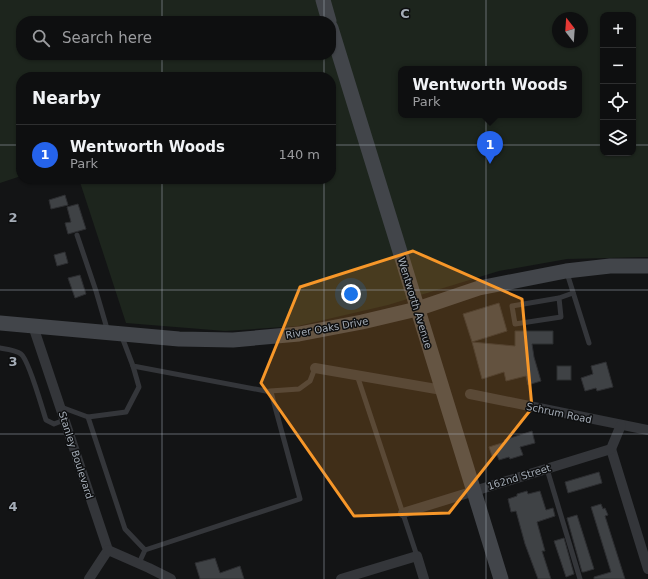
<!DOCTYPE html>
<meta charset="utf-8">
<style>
body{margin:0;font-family:"DejaVu Sans",sans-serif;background:#1c1d1e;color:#f1f3f6}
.controls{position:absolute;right:12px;top:12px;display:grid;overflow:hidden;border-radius:8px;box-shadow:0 1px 3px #0004}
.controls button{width:36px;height:36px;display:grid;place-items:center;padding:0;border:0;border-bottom:1px solid #2e2f30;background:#0e0f10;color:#f1f3f6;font:20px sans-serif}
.compass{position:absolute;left:552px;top:12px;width:36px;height:36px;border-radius:50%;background:#0e0f10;box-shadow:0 1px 3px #0004;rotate:343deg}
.you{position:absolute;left:351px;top:294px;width:14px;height:14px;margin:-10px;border:3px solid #fff;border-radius:50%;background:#1a73e8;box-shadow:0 0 0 6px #1a73e833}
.badge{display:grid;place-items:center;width:26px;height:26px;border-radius:50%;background:#2563eb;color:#fff;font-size:13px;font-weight:700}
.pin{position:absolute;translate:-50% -33px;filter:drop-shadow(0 1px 2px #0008)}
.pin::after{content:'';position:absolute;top:21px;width:14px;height:12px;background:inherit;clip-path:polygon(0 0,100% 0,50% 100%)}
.popup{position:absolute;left:398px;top:66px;width:184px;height:52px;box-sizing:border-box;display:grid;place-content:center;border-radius:8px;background:#0e0f10;filter:drop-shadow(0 1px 3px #0005);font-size:13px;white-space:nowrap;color:#9b9c9f}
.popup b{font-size:15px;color:#f1f3f6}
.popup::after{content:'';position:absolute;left:50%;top:100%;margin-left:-8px;border:8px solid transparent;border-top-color:#0e0f10}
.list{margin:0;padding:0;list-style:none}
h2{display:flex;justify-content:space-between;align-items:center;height:52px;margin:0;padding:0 16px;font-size:17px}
h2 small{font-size:13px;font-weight:400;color:#9b9c9f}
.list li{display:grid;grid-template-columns:26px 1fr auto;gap:12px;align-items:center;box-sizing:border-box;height:60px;padding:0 16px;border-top:1px solid #2e2f30}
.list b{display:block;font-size:15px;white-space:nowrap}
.list p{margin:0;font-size:13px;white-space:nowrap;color:#9b9c9f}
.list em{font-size:13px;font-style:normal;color:#9b9c9f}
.icon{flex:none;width:22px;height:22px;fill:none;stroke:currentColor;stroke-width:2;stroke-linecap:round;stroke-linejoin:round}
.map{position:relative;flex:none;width:648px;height:579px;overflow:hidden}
.search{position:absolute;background:#0e0f10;box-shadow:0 1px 3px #0004;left:16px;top:16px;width:320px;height:44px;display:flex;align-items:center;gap:10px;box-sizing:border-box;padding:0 14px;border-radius:16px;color:#9b9c9f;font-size:15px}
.panel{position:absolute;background:#0e0f10;box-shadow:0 1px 3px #0004;left:16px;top:72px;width:320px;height:112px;border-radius:16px}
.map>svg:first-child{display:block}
.green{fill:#1d251d;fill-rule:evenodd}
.building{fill:#3f4245;stroke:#2d2e31}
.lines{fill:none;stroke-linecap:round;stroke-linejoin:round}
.lane{stroke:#34363a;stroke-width:5}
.street{stroke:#34363a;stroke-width:10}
.secondary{stroke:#42454a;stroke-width:15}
.marked{fill:#f79729;fill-opacity:0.2;stroke:#f79729;stroke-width:3;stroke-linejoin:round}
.grid{fill:none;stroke:#a4acb6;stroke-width:1;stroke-opacity:0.55}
.labels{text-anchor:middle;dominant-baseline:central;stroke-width:3;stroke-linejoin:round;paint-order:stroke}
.street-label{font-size:10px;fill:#a4acb6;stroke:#0e0f10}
.grid-label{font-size:13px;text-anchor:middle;font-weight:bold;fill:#a4acb6;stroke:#0e0f10;stroke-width:3;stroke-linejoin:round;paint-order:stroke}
</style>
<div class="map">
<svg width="648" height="579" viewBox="0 0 648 579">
<rect width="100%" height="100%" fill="#131415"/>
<path class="green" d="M0 0H648V257L567 259 499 271 388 305 298 326 225 331 126 323 79 179H331V77H21V176L0 183ZM603 15H633V153H603ZM558 18H582V42H558ZM21 21H331V55H21ZM401 69H579V115H401Z"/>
<g class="building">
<polygon points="65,195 68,205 51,209 49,200"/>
<polygon points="78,204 86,229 68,234 65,223 71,222 67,207"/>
<polygon points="65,252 68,263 57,266 54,255"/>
<polygon points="80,275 86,294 75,298 68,278"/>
<polygon points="499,303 507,331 472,342 463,314"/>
<polygon points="515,331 553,331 553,344 532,344 534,357 541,381 528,385 526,376 506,381 504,372 482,379 472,342 515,346"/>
<polygon points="606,362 613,387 597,391 596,388 585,391 581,378 593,374 591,366"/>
<rect x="557" y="366" width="14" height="14"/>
<polygon points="532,431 535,443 520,447 523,455 510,459 509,457 499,460 497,455 492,456 489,447 505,442 504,440"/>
<polygon points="599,472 602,483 568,493 565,482"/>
<polygon points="527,491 528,494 540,491 546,510 553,508 555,516 537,522 545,551 542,551 551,579 538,579 525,544 516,511 511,512 508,499 517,496 517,494"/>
<polygon points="601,504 603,509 605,508 608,515 605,516 625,579 594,579 594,577 611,572 591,507"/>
<polygon points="577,515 594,569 584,572 582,572 567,518"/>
<polygon points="564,538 574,574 566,577 554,541"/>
<polygon points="215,558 220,573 240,566 244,579 200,579 195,563"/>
</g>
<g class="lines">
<g class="lane">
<polyline points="77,235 96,291 108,332"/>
<polyline points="567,273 589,343"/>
<polyline points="559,298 561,317 515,324 512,306 559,298 573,293"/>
<polyline points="122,337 133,366 271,392 300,499 145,550 139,563"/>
<path d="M0 348C6 349 16 350 21 354 29 360 42 408 46 420L54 424 64 420"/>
<polyline points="357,375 417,556"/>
<polyline points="270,391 299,389 310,381 315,368"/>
<polyline points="61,407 88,417 125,529 145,550"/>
<polyline points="88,417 126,412 139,387 133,366"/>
<polyline points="547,469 580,579"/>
</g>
<g class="street">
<polyline points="33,326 108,550 89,579"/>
<polyline points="315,368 442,390"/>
<polyline points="470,394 648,430"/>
<polyline points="611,449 648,569"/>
<polyline points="403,513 611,449 621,425"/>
<polyline points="108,550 149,568 171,579"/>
<polyline points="341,579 417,556 424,579"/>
</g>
<g class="secondary">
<polyline points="323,0 329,21"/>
<polyline points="331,28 501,579"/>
<polyline points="0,323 179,339 233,340 299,334 362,322 417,309 479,288 566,271 610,266 648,266"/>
</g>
</g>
<path class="marked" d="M413 251 522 299 532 408 449 513 354 516 261 383 300 287Z"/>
<path class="grid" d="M162 0V21M324 0V21M486 0V579M162 55V77M324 55V77M0 145H21M331 145H603M633 145H648M162 179V579M324 179V579M0 290H648M0 434H648"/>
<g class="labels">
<g class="street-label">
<text transform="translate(415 303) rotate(73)">Wentworth Avenue</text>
<text transform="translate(327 328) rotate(-10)">River Oaks Drive</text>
<text transform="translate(559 413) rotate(12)">Schrum Road</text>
<text transform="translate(76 455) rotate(72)">Stanley Boulevard</text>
<text transform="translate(519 477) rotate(-17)">162nd Street</text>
</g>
</g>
<g class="grid-label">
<text x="405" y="18">C</text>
<text x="13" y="222">2</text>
<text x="13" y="366">3</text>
<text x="13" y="511">4</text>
</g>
</svg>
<div class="controls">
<button>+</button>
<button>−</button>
<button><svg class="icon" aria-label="locate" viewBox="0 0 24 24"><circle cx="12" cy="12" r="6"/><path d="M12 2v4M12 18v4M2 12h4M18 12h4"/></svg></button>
<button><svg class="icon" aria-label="layers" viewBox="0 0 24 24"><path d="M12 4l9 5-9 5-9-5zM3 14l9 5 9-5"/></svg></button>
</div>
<svg class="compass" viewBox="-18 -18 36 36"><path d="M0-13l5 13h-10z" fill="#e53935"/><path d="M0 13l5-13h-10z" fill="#9b9c9f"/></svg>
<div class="you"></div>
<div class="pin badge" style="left:490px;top:164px">1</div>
<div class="popup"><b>Wentworth Woods</b>Park</div>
<div class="search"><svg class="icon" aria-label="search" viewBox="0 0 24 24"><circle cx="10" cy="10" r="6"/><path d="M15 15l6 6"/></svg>Search here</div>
<section class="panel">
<h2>Nearby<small></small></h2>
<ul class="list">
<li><span class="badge">1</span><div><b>Wentworth Woods</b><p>Park</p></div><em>140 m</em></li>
</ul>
</section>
</div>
